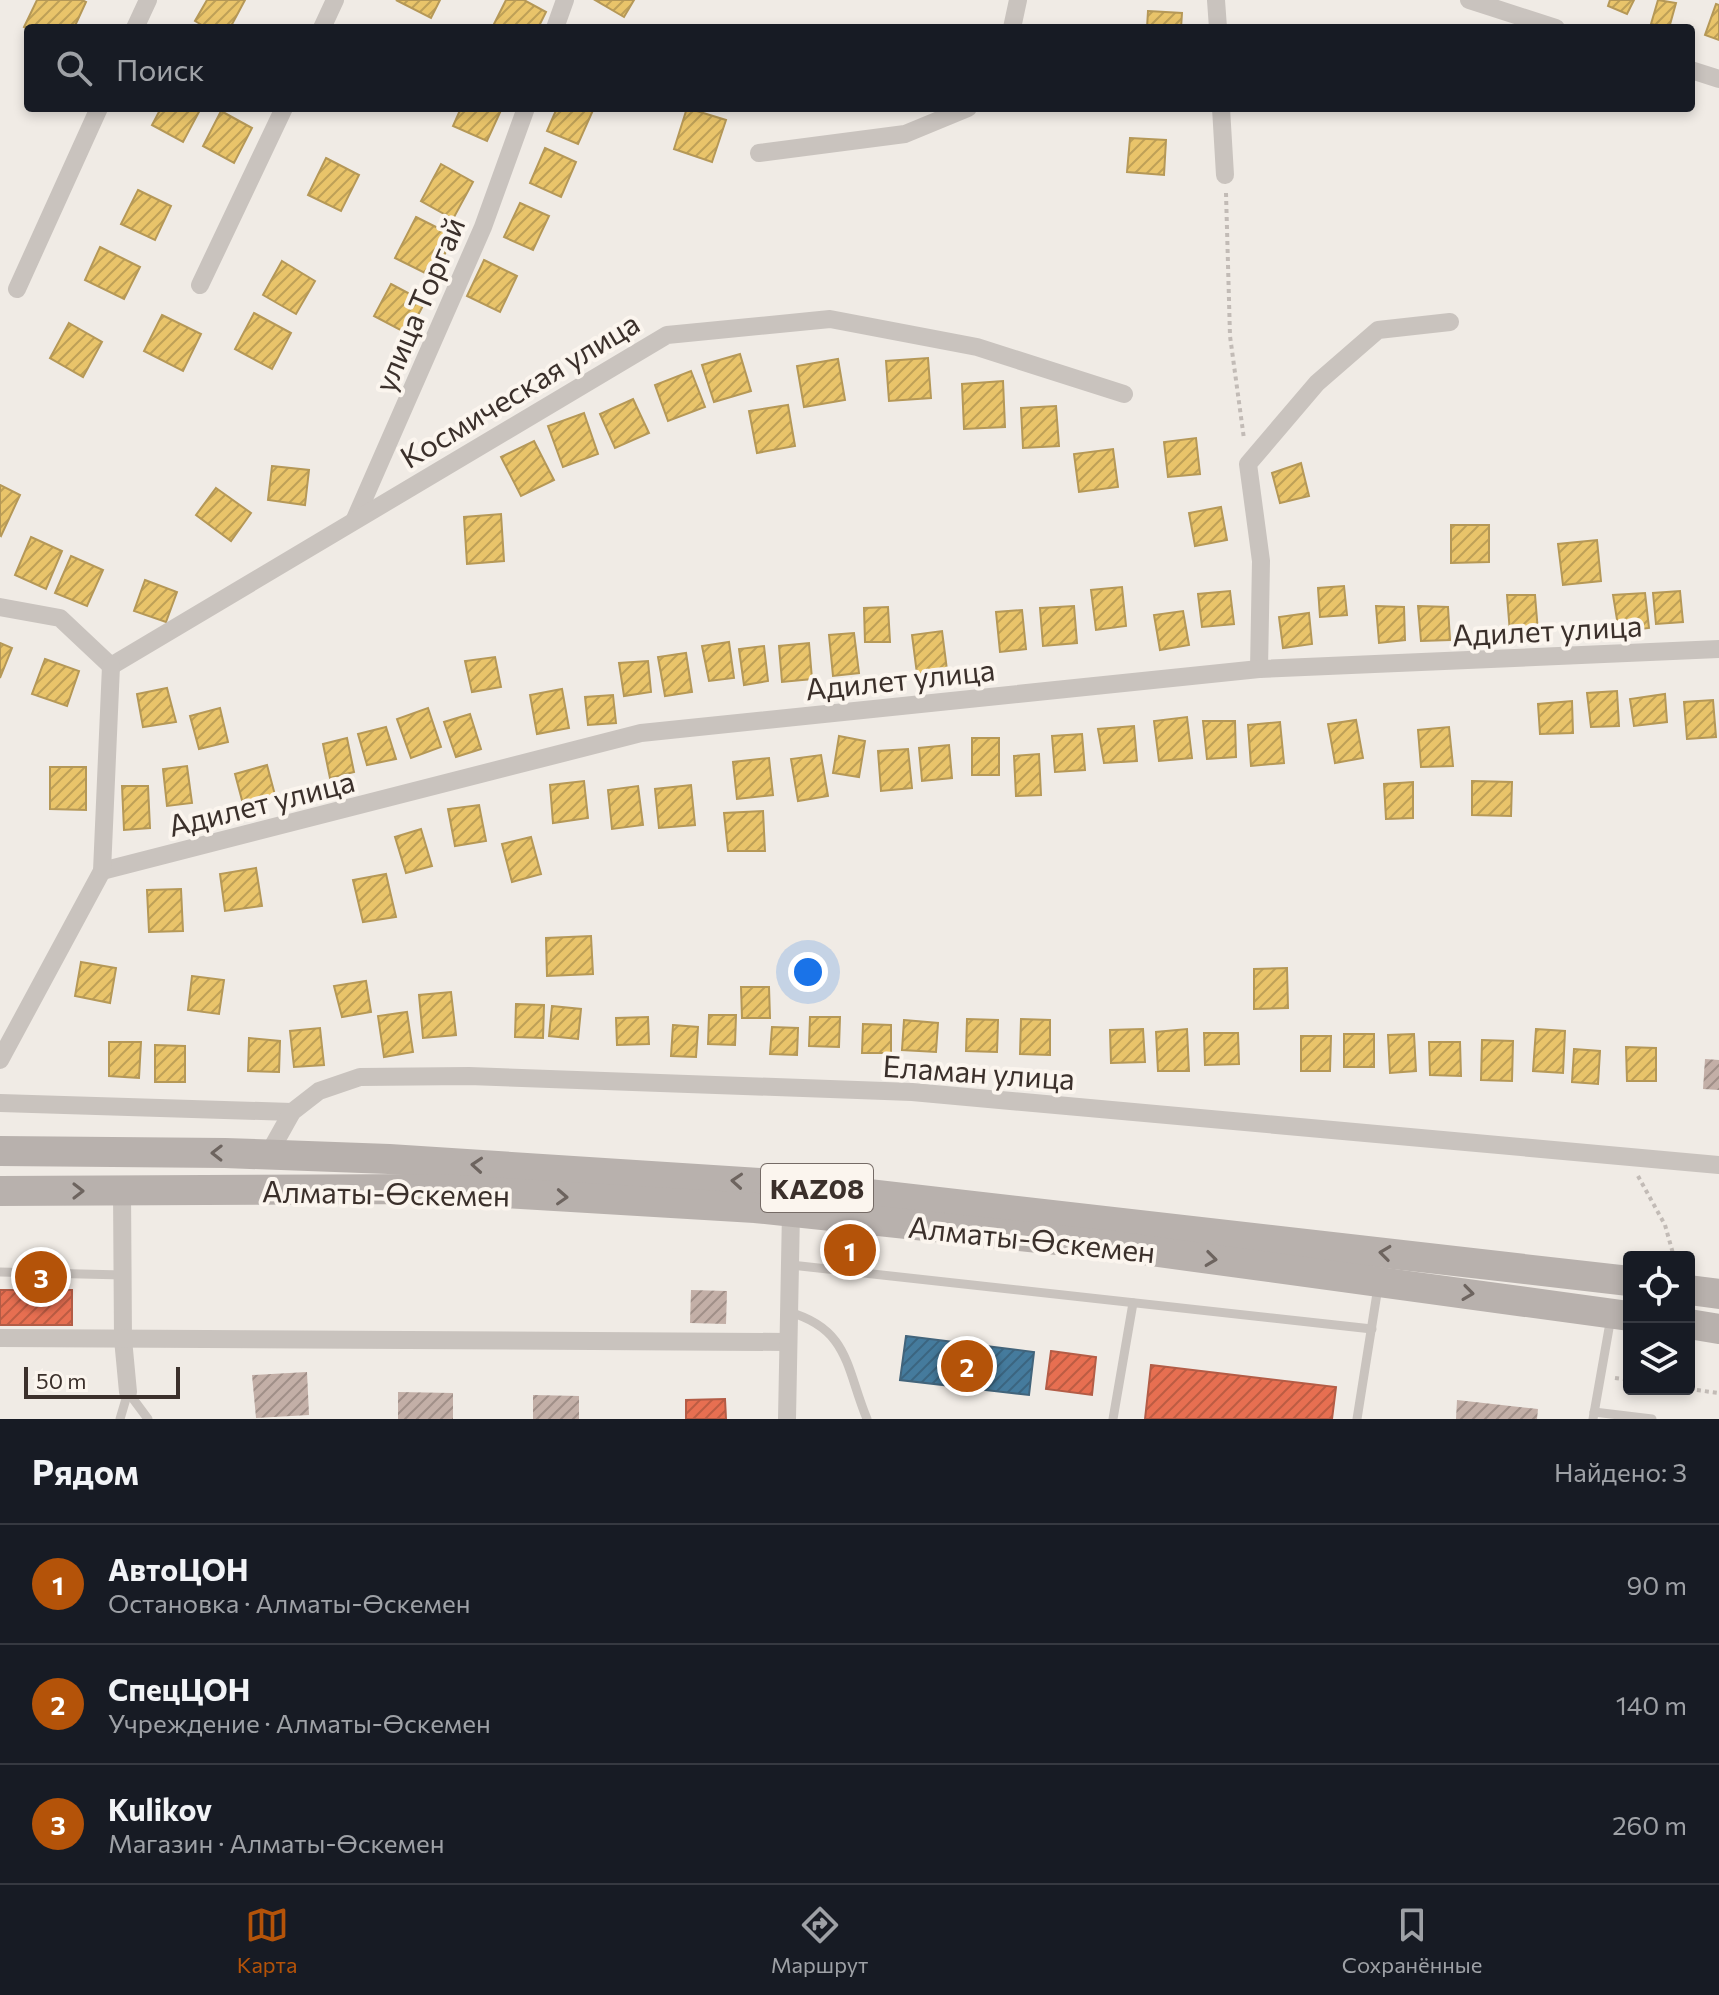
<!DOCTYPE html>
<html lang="ru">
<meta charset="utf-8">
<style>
body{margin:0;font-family:Commissioner,sans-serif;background:#20242c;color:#f1f3f6}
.controls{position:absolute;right:24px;bottom:24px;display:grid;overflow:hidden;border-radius:8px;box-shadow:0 4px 12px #0003}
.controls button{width:72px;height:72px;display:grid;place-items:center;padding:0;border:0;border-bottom:2px solid #363941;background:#171b24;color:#f1f3f6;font:40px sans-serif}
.scale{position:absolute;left:24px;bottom:20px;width:156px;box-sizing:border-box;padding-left:8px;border:4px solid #3b302b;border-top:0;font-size:22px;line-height:28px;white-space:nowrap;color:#3b302b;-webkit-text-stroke:6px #fbf5ee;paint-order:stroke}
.you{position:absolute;left:808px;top:972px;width:28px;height:28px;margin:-20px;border:6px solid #fff;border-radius:50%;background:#1a73e8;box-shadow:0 0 0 12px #1a73e833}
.badge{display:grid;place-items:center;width:52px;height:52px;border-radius:50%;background:#b45309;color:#fff;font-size:26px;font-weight:700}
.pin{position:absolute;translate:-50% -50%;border:4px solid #fff;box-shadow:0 2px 8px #0006}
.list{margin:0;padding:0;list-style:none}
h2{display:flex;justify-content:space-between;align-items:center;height:104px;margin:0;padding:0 32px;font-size:34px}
h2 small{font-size:26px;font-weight:400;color:#9ea1a6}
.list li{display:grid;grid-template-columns:52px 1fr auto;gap:24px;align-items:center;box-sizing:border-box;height:120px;padding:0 32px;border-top:2px solid #363941}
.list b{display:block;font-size:30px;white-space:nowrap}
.list p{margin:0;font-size:26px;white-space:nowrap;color:#9ea1a6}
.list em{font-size:26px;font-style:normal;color:#9ea1a6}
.icon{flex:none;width:44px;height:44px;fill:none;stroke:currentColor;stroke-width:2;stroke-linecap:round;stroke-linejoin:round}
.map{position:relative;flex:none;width:1719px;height:1419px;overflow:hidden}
.search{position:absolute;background:#171b24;box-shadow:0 4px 12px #0003;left:24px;right:24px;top:24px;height:88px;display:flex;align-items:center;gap:20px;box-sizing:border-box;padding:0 28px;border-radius:8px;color:#9ea1a6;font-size:30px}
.sheet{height:464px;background:#171b24}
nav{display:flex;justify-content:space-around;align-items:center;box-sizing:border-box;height:112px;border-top:2px solid #363941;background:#171b24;font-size:22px;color:#9ea1a6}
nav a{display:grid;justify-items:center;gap:4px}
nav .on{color:#b45309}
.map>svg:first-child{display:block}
.homes{fill:url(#homes-hatch);stroke:#b59857;stroke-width:2}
.shops{fill:url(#shops-hatch);stroke:#b35c46;stroke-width:2}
.public{fill:url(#public-hatch);stroke:#42647b;stroke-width:2}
.building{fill:url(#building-hatch)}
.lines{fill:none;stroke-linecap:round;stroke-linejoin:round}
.path{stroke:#c2bbb6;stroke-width:4;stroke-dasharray:4 4;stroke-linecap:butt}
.lane{stroke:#c9c3be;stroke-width:9}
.street{stroke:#c9c3be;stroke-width:18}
.primary{stroke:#b8b1ad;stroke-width:30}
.oneway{stroke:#6d645f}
.labels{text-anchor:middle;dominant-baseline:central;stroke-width:8;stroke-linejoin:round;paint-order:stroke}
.shield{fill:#fbf5ee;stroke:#756b66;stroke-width:2}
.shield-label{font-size:28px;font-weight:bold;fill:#3b302b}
.street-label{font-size:30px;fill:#3b302b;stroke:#fbf5ee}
</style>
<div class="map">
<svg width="1719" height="1419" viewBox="0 0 1719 1419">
<defs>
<pattern id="homes-hatch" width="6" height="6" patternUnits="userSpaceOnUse" patternTransform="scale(2)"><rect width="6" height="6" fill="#e9c46a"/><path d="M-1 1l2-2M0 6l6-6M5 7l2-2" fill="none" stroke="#bea057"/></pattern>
<pattern id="shops-hatch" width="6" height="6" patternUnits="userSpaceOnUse" patternTransform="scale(2)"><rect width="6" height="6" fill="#e76f51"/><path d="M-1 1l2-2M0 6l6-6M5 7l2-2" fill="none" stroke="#bc5c43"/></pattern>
<pattern id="public-hatch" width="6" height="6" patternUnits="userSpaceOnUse" patternTransform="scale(2)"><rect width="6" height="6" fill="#457b9d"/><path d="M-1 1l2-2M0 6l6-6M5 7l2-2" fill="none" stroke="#3b6580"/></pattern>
<pattern id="building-hatch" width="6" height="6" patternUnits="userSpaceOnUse" patternTransform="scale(2)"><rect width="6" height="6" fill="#c3afa7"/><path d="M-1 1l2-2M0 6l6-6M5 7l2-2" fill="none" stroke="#a08f88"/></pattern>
</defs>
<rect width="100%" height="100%" fill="#f0ebe5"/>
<g class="homes">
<polygon points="37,0 82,0 86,2 74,28 28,29 24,27"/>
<polygon points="207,0 245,0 230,28 207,28 195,21"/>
<polygon points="396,0 440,0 431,18"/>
<polygon points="506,0 524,0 546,12 538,28 492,28"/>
<polygon points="595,0 634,0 624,17"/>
<polygon points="1610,0 1634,0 1627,14 1608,6"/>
<polygon points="1658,0 1676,3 1669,28 1651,24"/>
<polygon points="1716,4 1719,5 1719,40 1705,35"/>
<polygon points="1148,11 1182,13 1181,28 1147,28"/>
<polygon points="161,108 201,108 183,142 152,125"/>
<polygon points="461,108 502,108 487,141 453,126"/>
<polygon points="557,108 594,108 578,144 547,131"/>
<polygon points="687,108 726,120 712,162 674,149"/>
<polygon points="221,111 252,128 234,163 203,146"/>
<polygon points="1130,138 1166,140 1164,175 1127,172"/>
<polygon points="545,148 576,162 561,197 530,183"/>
<polygon points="326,158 359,175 341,211 308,195"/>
<polygon points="441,164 473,182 453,219 421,201"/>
<polygon points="138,190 171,206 155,240 121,224"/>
<polygon points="520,203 549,216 533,250 504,237"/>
<polygon points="416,217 454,236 433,277 395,258"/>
<polygon points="100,247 140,267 124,299 85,280"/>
<polygon points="484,260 517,276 500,312 467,296"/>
<polygon points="282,261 315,281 296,314 263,295"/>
<polygon points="391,284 425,302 408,334 374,316"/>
<polygon points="254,313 291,333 272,369 235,349"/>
<polygon points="162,315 201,334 183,371 144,351"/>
<polygon points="69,323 102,342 83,377 50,358"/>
<polygon points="740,354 751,391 714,402 702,365"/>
<polygon points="928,358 931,398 889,401 886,361"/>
<polygon points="838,359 845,400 804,407 797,366"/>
<polygon points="691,371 705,407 668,421 655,385"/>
<polygon points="1003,381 1005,427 964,429 962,384"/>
<polygon points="633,399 649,433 615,448 600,414"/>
<polygon points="788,405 795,446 757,453 749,411"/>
<polygon points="1056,406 1059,446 1023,448 1021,408"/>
<polygon points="584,413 598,454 563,467 548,426"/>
<polygon points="1196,438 1200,474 1168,477 1164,442"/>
<polygon points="534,441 554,480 521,496 501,457"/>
<polygon points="1113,449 1118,487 1079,492 1074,454"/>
<polygon points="1301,463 1309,496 1280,503 1272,473"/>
<polygon points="272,466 309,470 305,505 268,500"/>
<polygon points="0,485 20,495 1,536 0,535"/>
<polygon points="216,488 251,513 231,541 196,515"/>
<polygon points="1221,507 1227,540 1195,546 1189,513"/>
<polygon points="501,514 504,561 467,564 464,517"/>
<polygon points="1451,525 1489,525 1489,562 1451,563"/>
<polygon points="31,537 62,551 46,589 15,575"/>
<polygon points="1597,540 1601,581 1563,585 1558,544"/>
<polygon points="71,556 103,570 87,606 55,593"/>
<polygon points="145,580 177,592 166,622 134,611"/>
<polygon points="1344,586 1347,615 1320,617 1318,588"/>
<polygon points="1122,587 1126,626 1096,630 1091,590"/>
<polygon points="1230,591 1234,624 1202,627 1198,594"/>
<polygon points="1680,591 1683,622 1656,624 1653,593"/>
<polygon points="1645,593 1649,628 1619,632 1613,595"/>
<polygon points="1507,595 1535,595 1538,632 1510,633"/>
<polygon points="1074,606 1077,643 1043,646 1040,608"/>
<polygon points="1376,606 1404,607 1405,640 1379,643"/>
<polygon points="1418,606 1448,607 1450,640 1421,641"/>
<polygon points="888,607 890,642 865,642 864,608"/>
<polygon points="1022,610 1026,649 1000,652 996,612"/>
<polygon points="1183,611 1189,645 1160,650 1154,615"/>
<polygon points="1309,613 1312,644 1283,648 1279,617"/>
<polygon points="942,631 947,670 917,674 912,635"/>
<polygon points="854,633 859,673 833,676 829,635"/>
<polygon points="729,642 734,678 709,681 702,646"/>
<polygon points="0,643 12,648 0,678"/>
<polygon points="809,643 812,679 782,682 779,646"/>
<polygon points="764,646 768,681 744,685 739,649"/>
<polygon points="686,653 692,692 665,696 658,657"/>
<polygon points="495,657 501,687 472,692 465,661"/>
<polygon points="45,659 79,671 67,706 32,694"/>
<polygon points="648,661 651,692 624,696 619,663"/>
<polygon points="167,688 176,722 143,727 137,694"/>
<polygon points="562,689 569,728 537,734 530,695"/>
<polygon points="1617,691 1619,726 1591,727 1587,693"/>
<polygon points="1665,694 1667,722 1634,726 1630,699"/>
<polygon points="613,695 616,723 588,725 585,697"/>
<polygon points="1713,700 1716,737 1687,739 1684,702"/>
<polygon points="1572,701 1573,733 1540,734 1538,704"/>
<polygon points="220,708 228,742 199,749 190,716"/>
<polygon points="428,708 441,747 411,758 397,719"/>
<polygon points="470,714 481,749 456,757 444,722"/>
<polygon points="1187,717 1192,758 1159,761 1154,721"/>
<polygon points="1356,720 1363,758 1335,763 1328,724"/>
<polygon points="1203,721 1235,721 1236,757 1207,759"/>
<polygon points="1280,722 1284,763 1251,766 1248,725"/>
<polygon points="1134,726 1137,761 1104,763 1098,729"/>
<polygon points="386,727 396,759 367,765 358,734"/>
<polygon points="1449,727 1453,766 1421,767 1418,730"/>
<polygon points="1082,734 1085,770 1055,772 1052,736"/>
<polygon points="839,736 865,741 859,777 833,773"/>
<polygon points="347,738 354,772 330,778 323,744"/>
<rect x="972" y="738" width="27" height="37"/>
<polygon points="949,745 952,778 922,781 919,748"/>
<polygon points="908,749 912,788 881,791 878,751"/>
<polygon points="1039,754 1041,795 1016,796 1014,756"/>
<polygon points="821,755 828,796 798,801 791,759"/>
<polygon points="769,758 773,795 737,799 733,762"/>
<polygon points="267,765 275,795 243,804 235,774"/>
<polygon points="187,766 192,803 167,806 163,769"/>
<polygon points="50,767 86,767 86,810 50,809"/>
<polygon points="584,781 588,818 553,823 550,785"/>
<polygon points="1472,781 1512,782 1511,816 1472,815"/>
<polygon points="1413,782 1413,818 1386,819 1384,784"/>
<polygon points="691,785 695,825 659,828 655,789"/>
<polygon points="122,786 148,786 150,828 124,830"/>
<polygon points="638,786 643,825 612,829 608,790"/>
<polygon points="479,805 486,841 455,846 448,809"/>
<polygon points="763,811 765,851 728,851 724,813"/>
<polygon points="421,829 432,866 406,873 395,837"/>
<polygon points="531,837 541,874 512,882 502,844"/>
<polygon points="256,868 262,906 225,911 220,874"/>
<polygon points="386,874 396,917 363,922 353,880"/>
<polygon points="181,889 183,931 149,932 147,890"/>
<polygon points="591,936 593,974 547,976 546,938"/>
<polygon points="81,962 116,968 110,1003 75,996"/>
<polygon points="1287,968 1288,1008 1254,1009 1254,969"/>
<polygon points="192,976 224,980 219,1014 188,1010"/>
<polygon points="366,981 371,1012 342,1017 334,986"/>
<polygon points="741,987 769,987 770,1018 742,1018"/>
<polygon points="451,992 456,1035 423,1038 419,995"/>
<polygon points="516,1004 544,1005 543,1038 515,1037"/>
<polygon points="552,1006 581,1009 578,1039 549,1036"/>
<polygon points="407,1012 413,1052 384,1057 378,1016"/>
<polygon points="709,1015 736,1015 735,1045 708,1044"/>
<polygon points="648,1017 649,1044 617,1045 616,1018"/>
<polygon points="810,1017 840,1017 839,1047 809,1046"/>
<polygon points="967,1019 998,1020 997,1052 966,1051"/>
<polygon points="1021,1019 1050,1020 1050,1055 1020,1054"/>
<polygon points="904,1020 938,1023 936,1052 902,1050"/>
<polygon points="863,1024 891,1025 891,1053 862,1053"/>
<polygon points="673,1025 698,1027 696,1057 671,1056"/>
<polygon points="772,1027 798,1028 797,1055 770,1054"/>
<polygon points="320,1028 324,1065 294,1067 290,1031"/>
<polygon points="1143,1029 1145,1062 1111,1063 1110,1030"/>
<polygon points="1187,1029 1189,1071 1158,1071 1156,1032"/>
<polygon points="1536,1029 1565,1031 1563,1073 1533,1071"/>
<polygon points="1204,1033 1238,1033 1239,1064 1205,1065"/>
<rect x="1344" y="1034" width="30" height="33"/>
<polygon points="1414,1034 1416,1071 1390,1073 1388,1035"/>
<polygon points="1301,1036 1331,1036 1330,1071 1301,1071"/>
<polygon points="249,1038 280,1041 279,1072 248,1071"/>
<polygon points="1482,1040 1513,1041 1512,1081 1481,1080"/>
<polygon points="109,1042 141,1042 139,1078 109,1076"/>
<polygon points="1429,1042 1460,1042 1461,1076 1430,1075"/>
<polygon points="155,1045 185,1046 185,1082 155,1082"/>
<polygon points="1626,1047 1656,1048 1656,1081 1627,1081"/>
<polygon points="1574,1049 1600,1051 1598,1084 1572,1082"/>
</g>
<g class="shops">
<rect x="0" y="1290" width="72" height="35"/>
<polygon points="1051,1351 1096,1357 1092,1395 1046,1389"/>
<polygon points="1151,1365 1336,1387 1332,1419 1145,1419"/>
<polygon points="725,1399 726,1419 686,1419 686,1400"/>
</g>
<polygon class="public" points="906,1336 1034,1352 1029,1395 900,1380"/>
<g class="building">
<polygon points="1705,1059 1719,1060 1719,1090 1703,1089"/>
<polygon points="691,1290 727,1291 726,1324 690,1323"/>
<polygon points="307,1372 309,1415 256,1418 252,1375"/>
<polygon points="398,1392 453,1393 453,1419 398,1419"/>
<polygon points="533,1395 579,1396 579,1419 533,1419"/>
<polygon points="1457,1400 1538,1409 1537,1419 1456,1419"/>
</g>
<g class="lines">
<g class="path">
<polyline points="1226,193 1230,336 1244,439"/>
<polyline points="1638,1176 1665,1225 1674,1257"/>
<polyline points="1615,1378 1629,1380"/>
<polyline points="1689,1389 1719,1393"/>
</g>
<g class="lane">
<polyline points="791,1265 1372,1329"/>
<polyline points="0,1272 123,1275"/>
<path d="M789 1312C849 1329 846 1368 867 1419"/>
<polyline points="128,1392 148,1419"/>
<polyline points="1594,1412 1652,1419"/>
<polyline points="120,1419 128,1392"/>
<polyline points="1113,1419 1133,1303"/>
<polyline points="1357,1419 1378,1287"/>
<polyline points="1593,1419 1611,1317"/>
</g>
<g class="street">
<polyline points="1216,0 1218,28"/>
<polyline points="1469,0 1556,28"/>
<polyline points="135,28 148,0"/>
<polyline points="322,28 335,0"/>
<polyline points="555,28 565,0"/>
<polyline points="1012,28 1018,0"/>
<polyline points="1691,70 1719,79"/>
<polyline points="1221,108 1225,175"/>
<polyline points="759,153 905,134 968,108"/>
<polyline points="200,285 284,108"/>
<polyline points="17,289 99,108"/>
<polyline points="355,519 483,227 526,108"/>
<polyline points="0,607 60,618 111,666"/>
<polyline points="111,666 667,335 830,319 977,347 1124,394"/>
<polyline points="1259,669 1261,561 1248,464 1317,383 1378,330 1450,322"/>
<polyline points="102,871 641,733 1259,669 1719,649"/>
<polyline points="0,1060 102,871 111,666"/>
<polyline points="0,1103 292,1112"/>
<polyline points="268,1155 292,1112 319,1091 360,1077 469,1076 912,1092 1719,1165"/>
<polyline points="122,1191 123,1339 128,1392"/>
<polyline points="0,1338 788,1342"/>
<polyline points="787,1419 791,1212"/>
</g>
<g class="primary">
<polyline points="0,1151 225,1153 389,1159 790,1185 1629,1281"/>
<polyline points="0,1191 438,1189 755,1208 1114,1246 1629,1316"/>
<polyline points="1689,1290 1719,1294"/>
<polyline points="1689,1324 1719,1329"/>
</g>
</g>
<defs><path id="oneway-chevron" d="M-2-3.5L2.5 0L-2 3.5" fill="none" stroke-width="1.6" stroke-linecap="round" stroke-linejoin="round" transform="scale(2)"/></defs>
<g class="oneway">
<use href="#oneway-chevron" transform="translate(217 1153) rotate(-179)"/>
<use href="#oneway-chevron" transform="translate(477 1165) rotate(-176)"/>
<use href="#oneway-chevron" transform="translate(737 1181) rotate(-176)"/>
<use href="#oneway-chevron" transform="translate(78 1191)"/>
<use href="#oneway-chevron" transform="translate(562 1197) rotate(3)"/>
<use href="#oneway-chevron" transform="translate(1385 1253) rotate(-173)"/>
<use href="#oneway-chevron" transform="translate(1211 1259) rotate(7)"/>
<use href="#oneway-chevron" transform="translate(1468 1293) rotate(8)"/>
</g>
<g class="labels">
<rect class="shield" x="761" y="1164" width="112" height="48" rx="6"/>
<g class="shield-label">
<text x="817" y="1188">KAZ08</text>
</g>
<g class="street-label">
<text transform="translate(418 304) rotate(-67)">улица Торгай</text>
<text transform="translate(519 389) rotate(-31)">Космическая улица</text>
<text transform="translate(1547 629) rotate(-3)">Адилет улица</text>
<text transform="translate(900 678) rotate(-6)">Адилет улица</text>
<text transform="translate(261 802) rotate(-14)">Адилет улица</text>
<text transform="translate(979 1071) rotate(4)">Еламан улица</text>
<text transform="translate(386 1192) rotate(1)">Алматы-Өскемен</text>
<text transform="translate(1032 1238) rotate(6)">Алматы-Өскемен</text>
</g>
</g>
</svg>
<div class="controls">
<button><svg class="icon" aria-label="locate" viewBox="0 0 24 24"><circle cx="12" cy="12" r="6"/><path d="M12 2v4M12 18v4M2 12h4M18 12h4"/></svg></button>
<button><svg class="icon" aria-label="layers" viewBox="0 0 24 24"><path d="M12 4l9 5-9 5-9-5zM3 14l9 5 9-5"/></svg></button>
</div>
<div class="scale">50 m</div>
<div class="you"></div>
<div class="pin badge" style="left:850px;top:1250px">1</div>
<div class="pin badge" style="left:967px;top:1366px">2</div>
<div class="pin badge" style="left:41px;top:1277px">3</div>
<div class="search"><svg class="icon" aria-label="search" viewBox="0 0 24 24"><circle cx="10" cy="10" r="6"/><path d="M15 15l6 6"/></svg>Поиск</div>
</div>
<section class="sheet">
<h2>Рядом<small>Найдено: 3</small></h2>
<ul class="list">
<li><span class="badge">1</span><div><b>АвтоЦОН</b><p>Остановка · Алматы-Өскемен</p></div><em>90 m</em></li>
<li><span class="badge">2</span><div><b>СпецЦОН</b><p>Учреждение · Алматы-Өскемен</p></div><em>140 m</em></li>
<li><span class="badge">3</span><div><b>Kulikov</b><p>Магазин · Алматы-Өскемен</p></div><em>260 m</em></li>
</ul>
</section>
<nav>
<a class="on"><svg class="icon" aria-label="map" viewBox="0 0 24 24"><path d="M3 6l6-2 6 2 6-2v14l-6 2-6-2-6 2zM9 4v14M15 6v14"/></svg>Карта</a>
<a><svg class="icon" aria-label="directions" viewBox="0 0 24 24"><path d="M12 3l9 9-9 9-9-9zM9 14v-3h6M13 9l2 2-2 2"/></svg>Маршрут</a>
<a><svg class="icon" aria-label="saved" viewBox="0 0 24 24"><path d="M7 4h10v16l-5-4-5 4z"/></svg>Сохранённые</a>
</nav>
